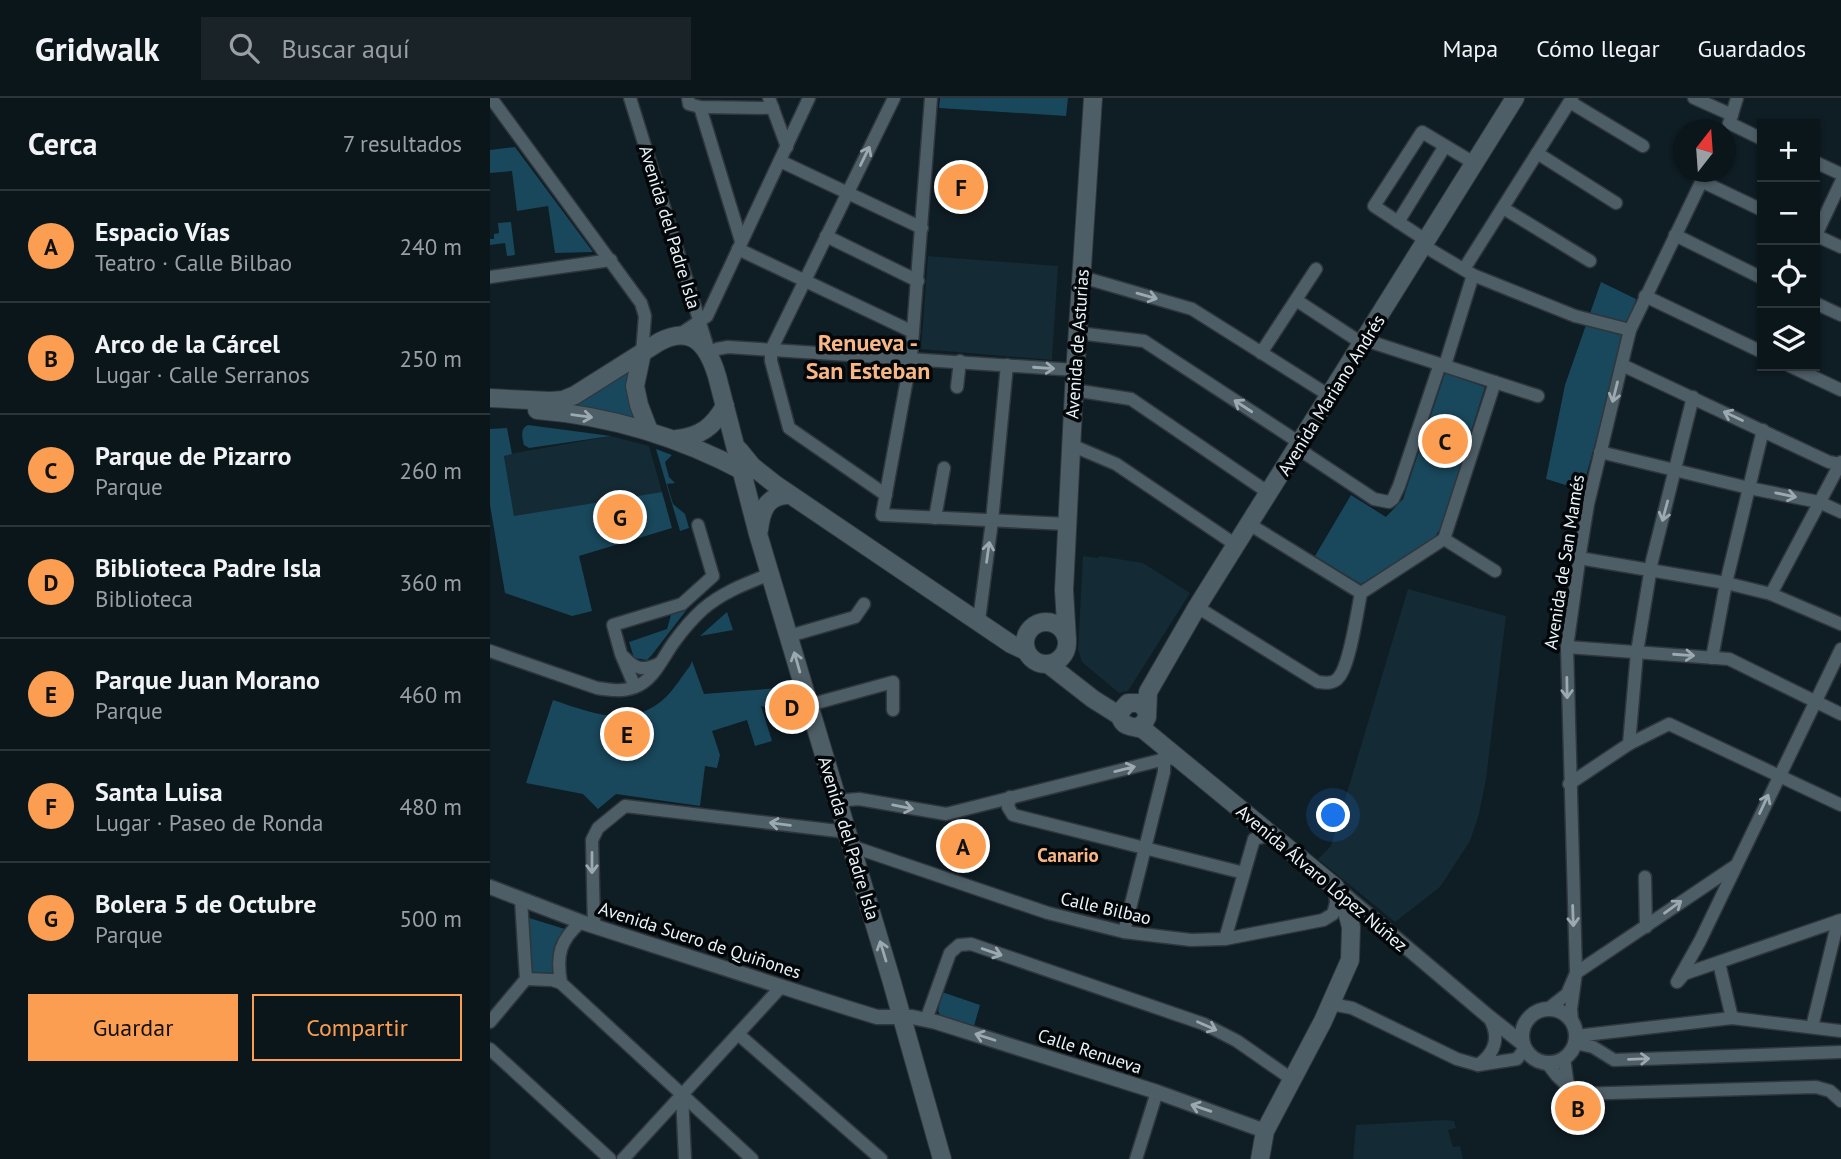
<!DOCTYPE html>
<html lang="es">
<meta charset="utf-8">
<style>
body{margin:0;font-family:"PT Sans",sans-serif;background:#192328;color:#f1f3f6}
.controls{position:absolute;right:21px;top:21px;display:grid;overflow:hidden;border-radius:0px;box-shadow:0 2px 5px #0004}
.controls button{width:63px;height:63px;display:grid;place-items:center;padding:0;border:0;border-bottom:2px solid #2b353a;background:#0b161b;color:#f1f3f6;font:35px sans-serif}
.compass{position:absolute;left:1183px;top:21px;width:63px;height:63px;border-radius:50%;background:#0b161b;box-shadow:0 2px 5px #0004;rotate:17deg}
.you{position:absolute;left:844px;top:718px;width:24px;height:24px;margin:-18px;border:5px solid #fff;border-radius:50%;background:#1a73e8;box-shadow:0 0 0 10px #1a73e833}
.badge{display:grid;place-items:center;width:46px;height:46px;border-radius:50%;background:#fb9e51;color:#111;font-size:23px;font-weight:700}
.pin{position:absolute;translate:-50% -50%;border:4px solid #fff;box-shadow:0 2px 7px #0006}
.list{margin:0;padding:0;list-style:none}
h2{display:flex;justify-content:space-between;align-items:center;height:91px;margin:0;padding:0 28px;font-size:30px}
h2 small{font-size:23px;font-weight:400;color:#9a9fa3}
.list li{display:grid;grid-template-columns:46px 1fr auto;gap:21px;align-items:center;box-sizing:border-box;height:112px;padding:0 28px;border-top:2px solid #2b353a}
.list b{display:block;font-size:26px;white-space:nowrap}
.list p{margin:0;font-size:23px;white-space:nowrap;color:#9a9fa3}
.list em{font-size:23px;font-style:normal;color:#9a9fa3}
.actions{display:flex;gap:14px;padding:21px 28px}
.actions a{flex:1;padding:16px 0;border:2px solid #fb9e51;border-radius:0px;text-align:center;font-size:24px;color:#fb9e51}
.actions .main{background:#fb9e51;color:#111}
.icon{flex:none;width:38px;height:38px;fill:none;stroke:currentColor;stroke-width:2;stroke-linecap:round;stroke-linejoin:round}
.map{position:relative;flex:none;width:1351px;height:1061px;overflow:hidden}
header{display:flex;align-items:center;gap:42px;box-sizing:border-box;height:98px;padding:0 35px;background:#0b161b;border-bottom:2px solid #2b353a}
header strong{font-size:33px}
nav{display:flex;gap:38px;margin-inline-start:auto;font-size:24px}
.search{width:490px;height:63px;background:#192328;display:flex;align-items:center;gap:18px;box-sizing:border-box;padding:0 24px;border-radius:0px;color:#9a9fa3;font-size:26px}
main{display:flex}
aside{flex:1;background:#0b161b}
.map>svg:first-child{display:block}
.built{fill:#142a34}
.green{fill:#19475b}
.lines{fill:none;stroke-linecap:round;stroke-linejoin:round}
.stream{stroke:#23637f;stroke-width:3.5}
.minor-tunnel{stroke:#303d44;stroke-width:12;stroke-dasharray:12 6;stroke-linecap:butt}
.minor-casing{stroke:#2f363c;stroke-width:15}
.tertiary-casing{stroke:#2f363c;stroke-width:17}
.secondary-casing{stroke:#2f363c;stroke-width:20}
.minor{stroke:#4e5e66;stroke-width:12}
.tertiary{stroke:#4e5e66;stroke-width:14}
.secondary{stroke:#4e5e66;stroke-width:18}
.oneway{stroke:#9ca9b0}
.labels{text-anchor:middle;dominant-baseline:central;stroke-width:7;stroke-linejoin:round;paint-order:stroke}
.street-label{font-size:18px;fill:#ebf4f9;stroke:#030709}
.neighbourhood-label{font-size:19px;font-weight:bold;fill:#f8b685;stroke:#030709}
.district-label{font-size:24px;font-weight:bold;fill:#f8b685;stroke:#030709}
</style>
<header>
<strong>Gridwalk</strong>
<div class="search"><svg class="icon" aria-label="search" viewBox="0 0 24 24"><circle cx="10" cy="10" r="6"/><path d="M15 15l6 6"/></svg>Buscar aquí</div>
<nav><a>Mapa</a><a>Cómo llegar</a><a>Guardados</a></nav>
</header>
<main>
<aside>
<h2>Cerca<small>7 resultados</small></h2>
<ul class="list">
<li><span class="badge">A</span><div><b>Espacio Vías</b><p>Teatro · Calle Bilbao</p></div><em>240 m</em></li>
<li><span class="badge">B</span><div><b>Arco de la Cárcel</b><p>Lugar · Calle Serranos</p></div><em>250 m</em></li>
<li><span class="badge">C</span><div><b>Parque de Pizarro</b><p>Parque</p></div><em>260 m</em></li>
<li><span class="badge">D</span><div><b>Biblioteca Padre Isla</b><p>Biblioteca</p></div><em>360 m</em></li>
<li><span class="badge">E</span><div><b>Parque Juan Morano</b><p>Parque</p></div><em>460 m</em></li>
<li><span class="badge">F</span><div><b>Santa Luisa</b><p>Lugar · Paseo de Ronda</p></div><em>480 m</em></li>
<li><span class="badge">G</span><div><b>Bolera 5 de Octubre</b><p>Parque</p></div><em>500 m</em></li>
</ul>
<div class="actions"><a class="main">Guardar</a><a>Compartir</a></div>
</aside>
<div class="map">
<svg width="1351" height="1061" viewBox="0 0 1351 1061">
<rect width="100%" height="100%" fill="#0f1d24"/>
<g class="built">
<polygon points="438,158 568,168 562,262 431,251"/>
<polygon points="121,338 159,348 172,394 24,419 14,357"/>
<polygon points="593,458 608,460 610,458 653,465 700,495 638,593 629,595 592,564 588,551"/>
<polygon points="918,491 1016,518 996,681 989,716 980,743 950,789 905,824 828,761 841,748"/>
<polygon points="953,1022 964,1023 966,1030 958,1032 963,1049 970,1048 973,1061 863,1061 866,1027"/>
</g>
<g class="green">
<polygon points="450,0 578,0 576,18 449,10"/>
<polygon points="25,49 103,154 65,155 58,108 27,113 22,73 0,75 0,52"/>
<polygon points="21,124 25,157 17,158 15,145 0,147 0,141 4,141 4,136 9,135 8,125"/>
<polygon points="1111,184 1146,201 1092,392 1056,381 1075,287"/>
<polygon points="142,269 147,317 145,323 72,309"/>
<polygon points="955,275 995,289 951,429 944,441 871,486 825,458 861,397 896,419 913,401"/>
<path d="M38 327 121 338 39 350 34 347C32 340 30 330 38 327Z"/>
<polygon points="17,330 22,356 14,358 24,418 172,394 182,430 89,458 102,513 82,518 15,495 0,407 0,331"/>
<polygon points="166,351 182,357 175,364 179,379 185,385 177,386 183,406 195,416 199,430 190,433"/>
<polygon points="198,510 161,558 157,562 144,560 139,544 177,531 181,517"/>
<polygon points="237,514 243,532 210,538"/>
<path d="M202 563 214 596 301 589 305 602 275 609 271 608 282 643 265 648 257 622 222 633 230 657 227 670 215 668 210 708 126 696 108 711 93 696 36 685 63 602C102 615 141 632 176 599 185 590 192 578 200 568Z"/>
<path d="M36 819 78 832C68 846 60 858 63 875L41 876Z"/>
<polygon points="452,894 490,907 484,928 450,917 448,913"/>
</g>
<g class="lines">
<g class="stream">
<polyline points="132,628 128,633 131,637 143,639"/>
<polyline points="154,637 160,629 154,625"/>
</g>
<polyline class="minor-tunnel" points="1088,1009 1088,1012"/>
<defs>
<g id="minor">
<polyline points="1,0 151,205 155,218 152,255"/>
<polyline points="140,0 220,257 227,251 238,249 585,272"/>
<polyline points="198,0 199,6 210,9 283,10"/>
<polyline points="279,0 297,49"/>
<polyline points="441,0 421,259 392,417 577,426"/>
<polyline points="1204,0 1242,17"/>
<polyline points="1080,4 1153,48"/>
<polyline points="210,9 251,143"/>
<polyline points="1240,23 1247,0"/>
<polyline points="1239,25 1272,41"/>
<polyline points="1047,55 1126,105"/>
<polyline points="290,63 432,130"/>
<polyline points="1325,64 1351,76"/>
<polyline points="1211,83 1272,112"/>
<polyline points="1013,110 1100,163"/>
<polyline points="908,124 955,48"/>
<polyline points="1185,137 1272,180"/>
<polyline points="1325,137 1351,149"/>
<polyline points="336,138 428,183"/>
<polyline points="1325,139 1351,84"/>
<polyline points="937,143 884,108 932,34 984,65"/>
<polyline points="934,148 983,177 1085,218 1140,232"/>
<polyline points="248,151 423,234"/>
<polyline points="974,171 1082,0"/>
<polyline points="0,179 121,162"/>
<polyline points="592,179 702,211 840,298"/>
<polyline points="1155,198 1272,254"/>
<polyline points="806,202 873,246"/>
<polyline points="1325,205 1351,217"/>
<polyline points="588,235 654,243 810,345"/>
<polyline points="189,237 217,218 319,0"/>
<polyline points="875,242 1048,298"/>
<polyline points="771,255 826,171"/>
<polyline points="955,267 983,177"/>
<polyline points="1132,267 1339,364 1350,366"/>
<polyline points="1300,268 1351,292"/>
<polyline points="467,289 470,263"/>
<polyline points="584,292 641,301 779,395"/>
<polyline points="581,347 626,366 746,447"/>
<polyline points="807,350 884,401 899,404 903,401 909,388 950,266"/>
<polyline points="1110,354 1259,390 1329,404 1351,414"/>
<polyline points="396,397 299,330 281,263 281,252 404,0"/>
<polyline points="445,420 454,370"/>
<polyline points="759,426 871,495"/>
<polyline points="954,441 1005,284"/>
<polyline points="954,441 1005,473"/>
<polyline points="1089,460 1236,485 1281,496 1351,526"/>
<polyline points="1281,496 1351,364"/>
<path d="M707 509 828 584C836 585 844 586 849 579 860 566 867 514 871 495L954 441"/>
<polyline points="489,522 502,423 517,267"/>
<polyline points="299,538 365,519 374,506"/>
<polyline points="1077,549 1239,561 1351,616"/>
<path d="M0 553 107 590C120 592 133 594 145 589 164 582 173 559 184 544 192 533 202 521 213 511 233 494 255 486 280 476"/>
<path d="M134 559C146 572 154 573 170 565"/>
<polyline points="1222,560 1236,485 1273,332"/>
<polyline points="145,589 131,556 123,527 192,506 223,478 208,427"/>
<polyline points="319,607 403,584 403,612"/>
<polyline points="1139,646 1147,554 1162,463 1203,299"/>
<polyline points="1079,686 1139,646 1179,626 1351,707"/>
<polyline points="520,699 518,709 523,717 754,775"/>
<polyline points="349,709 357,702 369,701 456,716 675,661 688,660"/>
<polyline points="361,748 558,815 634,834 701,842 735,841 833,822 843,816 846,805 845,792"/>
<polyline points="1155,779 1156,829"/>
<path d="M91 824C70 842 66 857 71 885L262 1061"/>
<polyline points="104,828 102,742 108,730 135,708 348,733 357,737"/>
<polyline points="634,834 674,674 674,654"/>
<polyline points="735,841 764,741 781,737"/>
<polyline points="1229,865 1242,920"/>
<polyline points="36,881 62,882 71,885"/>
<polyline points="1188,883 1194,876 1351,822"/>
<polyline points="1187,884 1210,843 1351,551"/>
<polyline points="841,906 862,910 967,961 988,967 1027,961 1035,950"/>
<polyline points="1058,911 1077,896 1086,875 1077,549 1091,449 1098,406 1140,232 1216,74"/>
<polyline points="436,922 460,855 469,847 481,846 714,926 747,943 803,982"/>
<polyline points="1082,923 1081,911 1086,875 1245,768"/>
<polyline points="0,924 36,881 31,801"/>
<polyline points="1322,929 1348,823"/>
<polyline points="248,936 391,1061"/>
<polyline points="1086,938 1242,920 1351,933"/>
<polyline points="1085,945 1103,949 1124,962 1351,954"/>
<polyline points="0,951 120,1061"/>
<polyline points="1074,960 1078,988"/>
<polyline points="1057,965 1067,978 1086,996 1326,989 1340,993 1351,1003"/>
<path d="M988 967C1005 955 1010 940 1000 921"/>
<polyline points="192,997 195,1061"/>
<polyline points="133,1061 291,889"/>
<polyline points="646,1061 667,994"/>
</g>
<g id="tertiary">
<polyline points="0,789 94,825 361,911 387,919 422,919 446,924 667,994 775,1033"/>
<polyline points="850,793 999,919 1032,945"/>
<circle cx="1059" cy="938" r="27"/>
</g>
<g id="secondary">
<polyline points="152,255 145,288 149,307 159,333"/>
<path d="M0 300 60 303 73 302 85 297 169 244C203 226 218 248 227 278L268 436 401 881 452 1061"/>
<path d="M47 312C122 318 192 340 257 375"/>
<path d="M187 341C211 338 223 329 235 308"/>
<polyline points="249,352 262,368 286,387 521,546 536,553"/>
<path d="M269 432C271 414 276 398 297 397"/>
<circle cx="556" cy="545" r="21"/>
<polyline points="577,542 574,492 584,292 603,0"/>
<polyline points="558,566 603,601 630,618"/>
<path d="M656 612 650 605H638L630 614C630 631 643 627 654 632L845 789 856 810 861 829 860 862 833 923 775 1033 770 1061"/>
<polyline points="648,629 654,625 657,619 658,594 707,509 1025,0"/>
</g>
</defs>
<use href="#minor" class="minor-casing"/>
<use href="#tertiary" class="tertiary-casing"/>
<use href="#secondary" class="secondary-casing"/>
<use href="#minor" class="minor"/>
<use href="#tertiary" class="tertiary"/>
<use href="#secondary" class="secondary"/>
</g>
<defs><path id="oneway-shaft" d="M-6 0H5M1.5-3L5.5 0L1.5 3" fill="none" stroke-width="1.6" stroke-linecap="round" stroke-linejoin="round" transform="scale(1.75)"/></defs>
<g class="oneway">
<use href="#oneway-shaft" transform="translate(375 58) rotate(-64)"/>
<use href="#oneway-shaft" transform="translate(657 198) rotate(16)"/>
<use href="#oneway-shaft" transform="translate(554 270) rotate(4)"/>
<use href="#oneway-shaft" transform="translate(1125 294) rotate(104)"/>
<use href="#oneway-shaft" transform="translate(753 308) rotate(-147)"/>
<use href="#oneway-shaft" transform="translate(92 318) rotate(8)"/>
<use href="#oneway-shaft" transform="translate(1243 318) rotate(-155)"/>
<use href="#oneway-shaft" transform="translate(1296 397) rotate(12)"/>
<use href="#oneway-shaft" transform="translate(1175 413) rotate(105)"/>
<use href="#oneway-shaft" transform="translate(498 454) rotate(-82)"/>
<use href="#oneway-shaft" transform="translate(1194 557) rotate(4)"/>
<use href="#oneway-shaft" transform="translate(307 564) rotate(-106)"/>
<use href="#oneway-shaft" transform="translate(1077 590) rotate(89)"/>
<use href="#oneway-shaft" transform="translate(635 671) rotate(-14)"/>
<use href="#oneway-shaft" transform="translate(1274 706) rotate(-65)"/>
<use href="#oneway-shaft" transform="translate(413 709) rotate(11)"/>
<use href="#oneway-shaft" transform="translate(290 726) rotate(-173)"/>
<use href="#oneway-shaft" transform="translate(102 765) rotate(90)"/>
<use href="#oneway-shaft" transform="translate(1183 809) rotate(-36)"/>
<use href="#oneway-shaft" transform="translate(1083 818) rotate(88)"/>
<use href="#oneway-shaft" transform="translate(393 853) rotate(-107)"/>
<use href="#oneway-shaft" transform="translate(502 854) rotate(19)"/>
<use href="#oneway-shaft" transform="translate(717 928) rotate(24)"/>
<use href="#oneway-shaft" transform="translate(495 939) rotate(-162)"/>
<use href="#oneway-shaft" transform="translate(1149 961) rotate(-2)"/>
<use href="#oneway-shaft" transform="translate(711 1010) rotate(-161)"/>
</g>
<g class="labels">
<g class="street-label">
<text transform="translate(180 129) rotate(73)">Avenida del Padre Isla</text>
<text transform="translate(587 246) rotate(-86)">Avenida de Asturias</text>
<text transform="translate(841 297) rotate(-58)">Avenida Mariano Andrés</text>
<text transform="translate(1074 464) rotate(-81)">Avenida de San Mamés</text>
<text transform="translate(359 740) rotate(73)">Avenida del Padre Isla</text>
<text transform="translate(832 780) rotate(40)">Avenida Álvaro López Núñez</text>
<text transform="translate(616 810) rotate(13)">Calle Bilbao</text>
<text transform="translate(210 842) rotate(18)">Avenida Suero de Quiñones</text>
<text transform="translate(600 953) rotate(18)">Calle Renueva</text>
</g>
<g class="neighbourhood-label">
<text x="578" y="757">Canario</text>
</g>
<g class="district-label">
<text x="378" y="244">Renueva -<tspan x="378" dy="28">San Esteban</tspan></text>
</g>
</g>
</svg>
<div class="controls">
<button>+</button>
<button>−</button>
<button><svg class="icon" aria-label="locate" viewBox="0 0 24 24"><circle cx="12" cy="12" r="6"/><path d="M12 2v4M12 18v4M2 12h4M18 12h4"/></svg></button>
<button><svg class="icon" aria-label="layers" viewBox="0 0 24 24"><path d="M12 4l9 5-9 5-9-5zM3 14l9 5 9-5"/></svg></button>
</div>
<svg class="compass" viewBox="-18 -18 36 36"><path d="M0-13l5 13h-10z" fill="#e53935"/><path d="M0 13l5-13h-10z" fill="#9a9fa3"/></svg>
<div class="you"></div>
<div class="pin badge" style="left:473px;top:748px">A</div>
<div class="pin badge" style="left:1088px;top:1010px">B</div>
<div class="pin badge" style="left:955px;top:343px">C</div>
<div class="pin badge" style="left:302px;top:609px">D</div>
<div class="pin badge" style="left:137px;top:636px">E</div>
<div class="pin badge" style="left:471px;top:89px">F</div>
<div class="pin badge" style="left:130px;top:419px">G</div>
</div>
</main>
